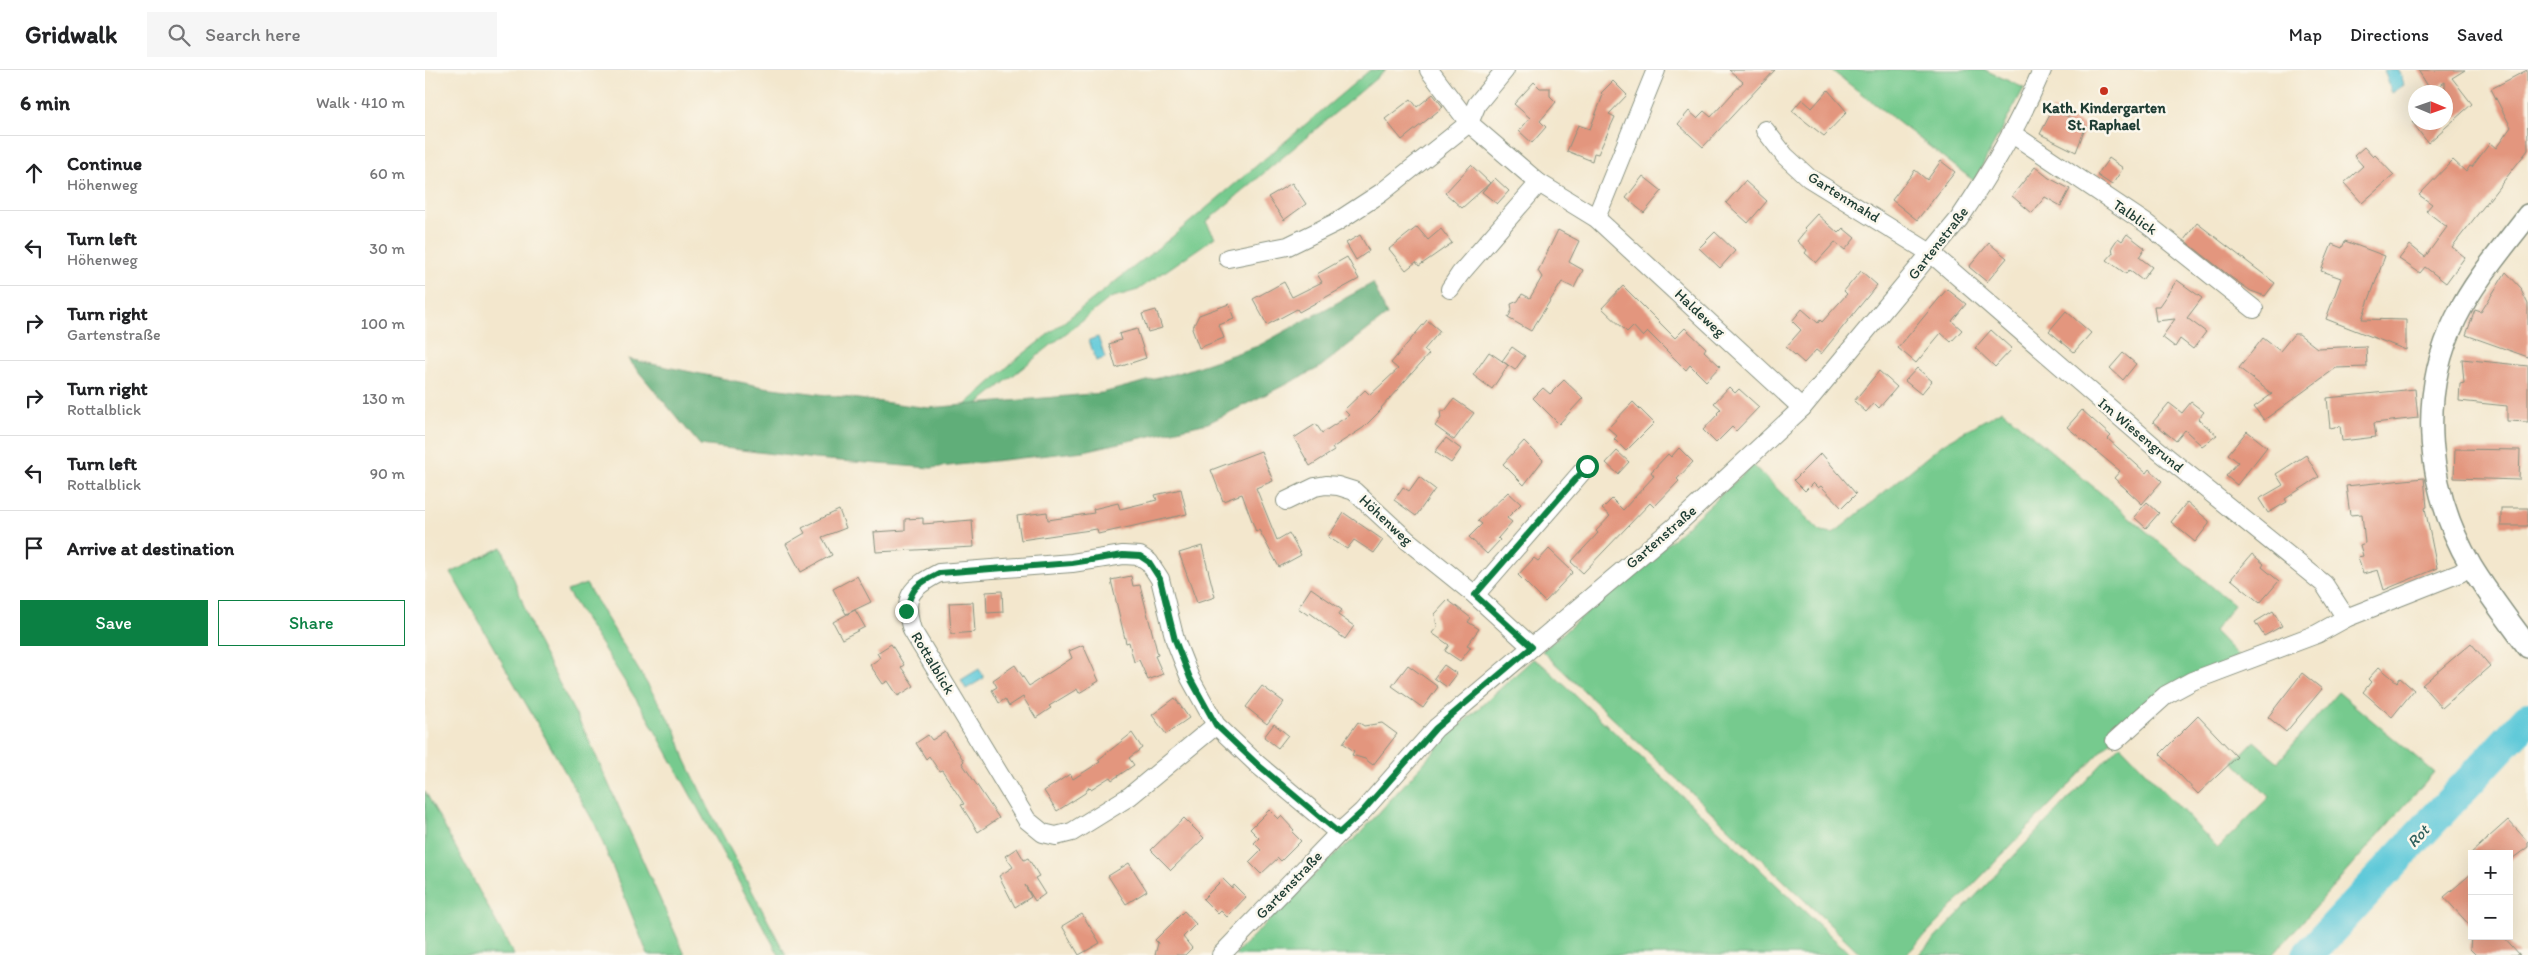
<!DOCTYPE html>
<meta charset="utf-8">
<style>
body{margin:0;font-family:Itim,sans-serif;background:#f6f6f6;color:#202124}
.controls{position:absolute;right:15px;bottom:15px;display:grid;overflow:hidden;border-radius:0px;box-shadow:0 5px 20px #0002}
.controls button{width:45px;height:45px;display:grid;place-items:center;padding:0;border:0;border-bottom:1px solid #e0e0e0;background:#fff;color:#202124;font:25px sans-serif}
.compass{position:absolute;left:1983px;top:15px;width:45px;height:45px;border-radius:50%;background:#fff;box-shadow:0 5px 20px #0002;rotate:92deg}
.stop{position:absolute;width:15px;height:15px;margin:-11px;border:4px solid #0b8043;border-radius:50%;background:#fff}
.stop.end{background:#0b8043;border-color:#fff;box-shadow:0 1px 5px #0008}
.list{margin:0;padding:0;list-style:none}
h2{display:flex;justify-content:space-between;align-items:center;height:65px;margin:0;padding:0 20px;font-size:21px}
h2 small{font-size:16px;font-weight:400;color:#757577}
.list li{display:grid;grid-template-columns:32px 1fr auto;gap:15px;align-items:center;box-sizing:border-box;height:75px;padding:0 20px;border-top:1px solid #e0e0e0}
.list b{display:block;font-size:19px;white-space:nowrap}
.list p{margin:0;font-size:16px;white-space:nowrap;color:#757577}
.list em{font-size:16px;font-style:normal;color:#757577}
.actions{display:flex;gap:10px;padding:15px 20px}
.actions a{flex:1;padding:11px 0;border:1px solid #0b8043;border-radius:0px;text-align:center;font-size:18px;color:#0b8043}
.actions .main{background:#0b8043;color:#fff}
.icon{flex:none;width:28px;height:28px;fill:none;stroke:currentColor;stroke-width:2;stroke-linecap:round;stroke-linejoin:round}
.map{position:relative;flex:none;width:2103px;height:885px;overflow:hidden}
header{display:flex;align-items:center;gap:30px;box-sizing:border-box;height:70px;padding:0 25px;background:#fff;border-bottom:1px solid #e0e0e0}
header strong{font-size:24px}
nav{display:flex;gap:28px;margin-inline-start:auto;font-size:18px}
.search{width:350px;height:45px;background:#f6f6f6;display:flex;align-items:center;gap:12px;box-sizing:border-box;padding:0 18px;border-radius:0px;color:#757577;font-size:19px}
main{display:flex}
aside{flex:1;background:#fff}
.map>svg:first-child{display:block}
.green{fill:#76ca8e;stroke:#4a8461}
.forest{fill:#60ae79;stroke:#407656}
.water{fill:#5fc9d9;stroke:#3f8386}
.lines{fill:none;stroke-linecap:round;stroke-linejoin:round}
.river{stroke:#5fc9d9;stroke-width:32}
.building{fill:#e3967e}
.minor-casing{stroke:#899280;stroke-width:20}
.tertiary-casing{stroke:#899280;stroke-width:24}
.minor{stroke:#fff;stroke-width:18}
.tertiary{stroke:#fff;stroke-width:21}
.route{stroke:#0b8043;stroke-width:6}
.poi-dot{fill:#c8321e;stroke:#fbf7ec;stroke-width:2}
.labels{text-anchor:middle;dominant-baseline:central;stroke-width:5;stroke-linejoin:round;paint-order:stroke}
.poi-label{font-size:15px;font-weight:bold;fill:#1f3d34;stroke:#fbf7ec}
.street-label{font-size:15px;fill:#1f3d34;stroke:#fbf7ec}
.water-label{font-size:16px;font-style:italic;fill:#2f605d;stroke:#fbf7ec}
</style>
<header>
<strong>Gridwalk</strong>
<div class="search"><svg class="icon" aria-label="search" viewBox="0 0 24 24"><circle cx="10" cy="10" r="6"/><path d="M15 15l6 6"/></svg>Search here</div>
<nav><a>Map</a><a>Directions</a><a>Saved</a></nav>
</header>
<main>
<aside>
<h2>6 min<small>Walk · 410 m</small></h2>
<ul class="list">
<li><svg class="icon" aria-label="ahead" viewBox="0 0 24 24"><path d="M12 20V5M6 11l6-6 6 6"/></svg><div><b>Continue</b><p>Höhenweg</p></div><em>60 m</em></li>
<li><svg class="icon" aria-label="left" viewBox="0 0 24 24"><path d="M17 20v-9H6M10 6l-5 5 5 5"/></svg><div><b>Turn left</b><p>Höhenweg</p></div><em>30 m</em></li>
<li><svg class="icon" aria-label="right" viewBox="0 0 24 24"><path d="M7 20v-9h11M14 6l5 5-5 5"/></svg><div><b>Turn right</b><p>Gartenstraße</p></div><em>100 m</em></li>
<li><svg class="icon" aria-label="right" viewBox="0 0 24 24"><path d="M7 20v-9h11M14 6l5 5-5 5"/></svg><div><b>Turn right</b><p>Rottalblick</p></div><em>130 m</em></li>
<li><svg class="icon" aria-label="left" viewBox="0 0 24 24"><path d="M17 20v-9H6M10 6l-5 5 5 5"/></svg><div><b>Turn left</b><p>Rottalblick</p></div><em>90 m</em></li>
<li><svg class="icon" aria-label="arrive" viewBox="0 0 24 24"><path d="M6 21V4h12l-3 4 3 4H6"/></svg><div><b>Arrive at destination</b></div></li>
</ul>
<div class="actions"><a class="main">Save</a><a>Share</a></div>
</aside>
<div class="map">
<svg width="2103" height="885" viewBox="0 0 2103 885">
<rect width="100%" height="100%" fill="#fbf7ec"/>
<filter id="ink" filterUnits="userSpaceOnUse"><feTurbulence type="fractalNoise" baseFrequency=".02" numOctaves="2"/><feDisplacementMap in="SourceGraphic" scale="10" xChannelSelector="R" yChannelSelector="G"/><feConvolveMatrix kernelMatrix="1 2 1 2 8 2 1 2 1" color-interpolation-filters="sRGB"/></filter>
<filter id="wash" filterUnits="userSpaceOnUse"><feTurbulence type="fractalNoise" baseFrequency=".0096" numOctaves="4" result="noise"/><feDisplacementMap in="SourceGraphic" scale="20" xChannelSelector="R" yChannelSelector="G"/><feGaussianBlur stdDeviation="1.12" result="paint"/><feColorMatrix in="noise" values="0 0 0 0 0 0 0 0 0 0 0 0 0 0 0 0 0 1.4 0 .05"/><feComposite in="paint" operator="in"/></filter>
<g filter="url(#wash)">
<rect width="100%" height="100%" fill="#f3e7cd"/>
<g class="green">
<polygon points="945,0 961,0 781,152 790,167 713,220 685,228 551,335 539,336 588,292 747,167"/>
<polygon points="1406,0 1560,0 1599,18 1549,111"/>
<polygon points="1577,340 1809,535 1789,561 1813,586 1691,666 1481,885 1437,885 1117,581 1248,469 1328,395 1396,462 1408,464 1518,374"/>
<polygon points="77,477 112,571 163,668 260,885 223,885 171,756 26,503"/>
<polygon points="161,514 251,661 260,689 284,739 361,885 354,885 223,648 142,521"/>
<polygon points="1108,589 1118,595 1426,885 809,885 909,785 932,767 1023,666"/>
<polygon points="1913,622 2009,702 1848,885 1494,885 1695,675 1793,778 1844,727 1809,692 1829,671 1853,692"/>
<polygon points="0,721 89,885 0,885"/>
</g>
<polygon class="forest" points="948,213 962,245 894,298 783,353 659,381 506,398 390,389 275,375 203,289 339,317 504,338 677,323 760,301 833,276"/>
<g class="water">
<polygon points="1959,0 1974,0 1979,15 1967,23"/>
<polygon points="673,267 680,288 671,291 664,270"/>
<polygon points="554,599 559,608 541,619 536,610"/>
</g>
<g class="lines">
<polyline class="river" points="1883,885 2103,648"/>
</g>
<g id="blocks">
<g class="building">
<polygon points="1304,0 1350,0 1278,77 1253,54 1264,41 1272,48 1279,41 1286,47 1318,12"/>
<polygon points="1993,0 2040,0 2027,8 2047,34 2003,73 1987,52 2020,52 2020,12 2006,21"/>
<polygon points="2102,0 2103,80 2027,177 2040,187 2021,213 2000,197 1995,203 1974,189 1985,175 2000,187 2022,157 2001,141 2007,134 1994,125 2028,90 2041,102 2045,96 2047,97 2065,73 2071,78 2086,57 2066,19"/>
<polygon points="1188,11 1202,25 1184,44 1190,47 1173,84 1169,83 1167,91 1142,81 1153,55 1165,59 1178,25 1176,23"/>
<polygon points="1109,12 1115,18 1125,18 1125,26 1131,32 1115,51 1121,57 1107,73 1094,61 1105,48 1089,34"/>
<polygon points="1403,20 1422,42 1399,66 1367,41 1377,29 1387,38"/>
<polygon points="1008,24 1018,37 977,70 960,49 986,29 992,37"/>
<polygon points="1628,39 1661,56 1651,82 1615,64"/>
<polygon points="1939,77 1948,87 1950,85 1969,105 1937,133 1919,113 1938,96 1929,86"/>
<polygon points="1684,88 1698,98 1687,115 1672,105"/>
<polygon points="1516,91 1530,102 1492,150 1467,130 1490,100 1502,110"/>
<polygon points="1046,95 1065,113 1037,138 1020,123"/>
<polygon points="1610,97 1624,108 1645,119 1636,136 1620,127 1607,143 1587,126"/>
<polygon points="1218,106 1237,121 1219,143 1201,128"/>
<polygon points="1070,108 1084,121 1072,134 1057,122"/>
<polygon points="1320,111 1342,131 1323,153 1301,133"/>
<polygon points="867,113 881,134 859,150 843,127"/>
<polygon points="1392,144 1413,163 1418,158 1430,168 1420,180 1410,172 1391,193 1380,183 1382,180 1372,171 1381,160 1379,158"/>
<polygon points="1772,153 1850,213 1840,226 1826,221 1807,208 1759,170"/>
<polygon points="992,157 1003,170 1016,159 1027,173 994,196 991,192 981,200 964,179"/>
<polygon points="1133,160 1154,171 1144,192 1158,200 1149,218 1137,212 1106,261 1083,248 1087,240 1086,234 1093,231 1097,224 1105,228 1117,207 1113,201"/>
<polygon points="1290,162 1310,181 1295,198 1274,178"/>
<polygon points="1702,164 1720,178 1714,187 1727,197 1717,210 1704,200 1701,204 1682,190 1688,183 1687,177 1693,168 1697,171"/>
<polygon points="935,165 944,181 931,190 921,173"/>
<polygon points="1920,171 1960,186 1937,249 1981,250 1981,280 1901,249 1916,208 1896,201 1907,174 1917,178"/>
<polygon points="1564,173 1582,188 1562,212 1544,197"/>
<polygon points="922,187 934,209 874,242 872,239 842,255 828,229 859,212 867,227 897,212 892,204"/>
<polygon points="1436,201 1452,215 1396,284 1391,280 1379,293 1361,277 1376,260 1367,251 1377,239 1393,253 1395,250 1397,252 1422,224 1419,221"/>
<polygon points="2081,202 2097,219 2096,220 2103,234 2103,287 2041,265 2050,240 2056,242"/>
<polygon points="1752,210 1777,228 1762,248 1781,262 1768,279 1755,269 1750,277 1737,267 1750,249 1731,251 1729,236 1734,236"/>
<polygon points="1198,216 1250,268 1260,258 1281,278 1279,281 1295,296 1281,311 1265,295 1261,300 1223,262 1218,267 1208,256 1202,262 1177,238"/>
<polygon points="1522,219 1541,234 1527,251 1537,260 1526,272 1516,263 1491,293 1473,278"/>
<polygon points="804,234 809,249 794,255 799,268 774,278 767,259 774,245"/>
<polygon points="731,240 737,258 723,262 717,244"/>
<polygon points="1641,241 1666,263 1649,282 1624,261"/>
<polygon points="1002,250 1015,261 999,280 1004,284 956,338 957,339 938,358 907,378 909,381 885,396 869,368 891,354 897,363 924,345 919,340 940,320 945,325 973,299 966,293"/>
<polygon points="712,259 721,288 691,298 684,274 696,270 694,264"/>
<polygon points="1566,260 1587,279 1570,297 1550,278"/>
<polygon points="1869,264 1874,264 1892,278 1941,276 1942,297 1911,298 1839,350 1829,337 1847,324 1814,298 1838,268 1855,281"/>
<polygon points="1087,277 1100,286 1090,300 1077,291"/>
<polygon points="1064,282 1083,295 1067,319 1048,305"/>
<polygon points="1698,283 1711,294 1698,310 1685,298"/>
<polygon points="2037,289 2103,296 2103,352 2082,351 2082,336 2034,331 2035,314 2039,313"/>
<polygon points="1492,298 1507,311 1496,324 1480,311"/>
<polygon points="1454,301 1472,317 1454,338 1449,333 1441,342 1429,331"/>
<polygon points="1139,310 1158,328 1134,354 1108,328 1118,318 1125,324"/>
<polygon points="1304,317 1310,323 1314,319 1334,337 1311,361 1307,357 1291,373 1278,360 1293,344 1292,343 1296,339 1289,333"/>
<polygon points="1990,319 1993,348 1949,353 1951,367 1917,371 1915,356 1905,358 1902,328"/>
<polygon points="1029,329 1049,343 1029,370 1010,356 1016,348 1015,341 1020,341"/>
<polygon points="1208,332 1229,353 1201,381 1189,369 1192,366 1183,358"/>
<polygon points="1766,332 1779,342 1773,349 1792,365 1777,376 1760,360 1751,371 1728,352 1744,333 1757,343"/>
<polygon points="1657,340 1686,366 1683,369 1721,403 1724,399 1737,411 1717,434 1689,408 1695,401 1642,357"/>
<polygon points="1822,361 1842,377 1812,415 1801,406 1813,392 1803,384"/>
<polygon points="1021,368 1036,379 1026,393 1010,382"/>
<polygon points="1099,371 1118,390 1099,415 1078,394"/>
<polygon points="1254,378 1268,392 1252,409 1254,411 1229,437 1225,433 1158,503 1146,492 1173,463 1171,461 1185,446 1177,439 1187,429 1198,440 1229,406 1226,402 1243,384 1246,387"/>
<polygon points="2030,379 2095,380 2094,410 2029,408"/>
<polygon points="836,381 848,411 831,418 852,470 864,463 876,485 854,497 834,460 831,462 817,424 798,431 786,400"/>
<polygon points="1192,381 1204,392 1193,404 1181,393"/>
<polygon points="1396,383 1431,424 1417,438 1396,416 1393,418 1388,413 1380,421 1369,410"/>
<polygon points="1881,385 1894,407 1860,429 1862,432 1843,443 1834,429 1858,415 1851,404"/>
<polygon points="994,407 1010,419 991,446 969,430 978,417 984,421"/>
<polygon points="1999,408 2002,437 2000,438 2012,498 1959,520 1953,500 1938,504 1933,487 1938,486 1935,475 1940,473 1937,444 1925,445 1921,416"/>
<polygon points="756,419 762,444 673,464 672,459 596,470 592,446 622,442 623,450 669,443 668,439 693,433 695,439 732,430 730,425"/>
<polygon points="1083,422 1096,434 1082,448 1087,452 1073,468 1075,470 1062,484 1044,467 1057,454 1053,451"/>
<polygon points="1722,432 1734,443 1721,458 1709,447"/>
<polygon points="1762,432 1784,451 1784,454 1770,472 1746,452"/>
<rect x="2076" y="438" width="27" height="18"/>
<polygon points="414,440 421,458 397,467 407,485 376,502 361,474 380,463 377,458"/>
<polygon points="919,443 958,470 949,483 929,470 922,479 903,467"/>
<polygon points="498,448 498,454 547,450 549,477 451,482 449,462 480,460 480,449"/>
<polygon points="777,476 790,527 772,533 754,483"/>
<polygon points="1124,479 1148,502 1120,532 1093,505 1109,488 1113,491"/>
<polygon points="1827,484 1839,494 1837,497 1854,511 1835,533 1806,509"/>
<polygon points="432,506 446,532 421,544 408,519"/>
<polygon points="706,506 708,516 715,515 733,585 730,586 738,604 723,610 714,590 709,592 704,572 701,573 686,510"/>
<polygon points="886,518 917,540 913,545 929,556 920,569 885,543 883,545 873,538"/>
<polygon points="577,521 578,542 562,543 561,522"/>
<polygon points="1023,530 1046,548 1043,552 1054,559 1042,575 1046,577 1035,591 1020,581 1024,575 1007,563 1012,557 1010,544"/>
<polygon points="548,532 550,562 526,564 524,533"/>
<polygon points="430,540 440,557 417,569 408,552"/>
<polygon points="1848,541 1857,556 1839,566 1830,552"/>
<polygon points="2046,573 2065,596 2017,638 1997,615"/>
<polygon points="466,574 479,595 476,597 489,616 473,626 463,611 458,614 445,595 455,588 452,583"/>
<polygon points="658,575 674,611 654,623 652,619 624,636 626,638 611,648 598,627 584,636 580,629 574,633 567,620 572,617 568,610 590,595 604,616 647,588 644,581"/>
<polygon points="983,595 1013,617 998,638 967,616"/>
<polygon points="1019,595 1032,604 1022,617 1009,608"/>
<polygon points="1954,597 1972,612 1975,608 1989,620 1967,647 1938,622 1946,612 1943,609"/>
<polygon points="1877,603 1897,619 1861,662 1843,647"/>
<polygon points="837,616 859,632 842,654 821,637"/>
<polygon points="750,628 764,648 741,664 727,645"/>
<polygon points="1773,646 1812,687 1773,724 1735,684"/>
<polygon points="933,652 939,656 957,653 972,664 948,695 940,689 927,685 929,681 918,673"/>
<polygon points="849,654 863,665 853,678 839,667"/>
<polygon points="520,662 539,691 537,693 574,748 553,762 536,735 539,734 517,700 514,701 504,686 501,689 491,673 503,665 507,670"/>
<polygon points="707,663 717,678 704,688 709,695 687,710 685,707 666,719 664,717 660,723 632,741 619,721 645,704 648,709 675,692 673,690"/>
<polygon points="844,740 853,749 856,746 869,760 867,762 876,771 856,791 853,788 836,804 824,792 836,780 829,773 834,768 825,759"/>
<polygon points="759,748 779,768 746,800 726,780"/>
<polygon points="2083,750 2103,772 2103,777 2084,791 2084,784 2045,784"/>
<polygon points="592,778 599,790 603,788 614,806 610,808 620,824 610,831 600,815 606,827 590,837 574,806 588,797 580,786"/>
<polygon points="704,793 722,821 701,834 683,806"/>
<polygon points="2047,803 2047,858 2019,827"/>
<polygon points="798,809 807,818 809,815 821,827 802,847 796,841 793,844 778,829"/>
<polygon points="759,841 771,854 758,867 767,878 760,885 730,885 733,873 730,870"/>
<polygon points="657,844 675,873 654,885 637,856"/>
<polygon points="2046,866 2078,866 2095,885 2051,885 2045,879"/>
</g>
</g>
</g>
<g filter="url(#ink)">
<use href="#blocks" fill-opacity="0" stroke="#899280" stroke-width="1"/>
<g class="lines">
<defs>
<g id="minor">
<polyline points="1004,0 1044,53 1114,113 1171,148 1377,338"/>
<polyline points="1340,60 1360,86 1384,108 1507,184 1733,380 1899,514 1921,548 2035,503 2046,495"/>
<polyline points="1586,63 1722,154 1829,239"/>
<polyline points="1171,148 1231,0"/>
<polyline points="803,188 863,176 910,153 956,123 1044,53 1052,34 1080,0"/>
<polyline points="1025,219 1035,204 1114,113"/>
<polyline points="861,431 890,417 901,415 913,416 929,421 983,471 1050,525 1107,577"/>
<polyline points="1050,525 1162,396"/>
<path d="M791 655 705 726 647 762 631 766 618 763 602 750 487 560C477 527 485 518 514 503L647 493 698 485 715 486 724 492 735 509 750 570 765 608 791 655 832 694 914 763"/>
<polyline points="1690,671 1741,625 1767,611 1892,564 1921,548"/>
<path d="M796 885 914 763 937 742 1011 658 1247 459 1377 338 1534 149C1566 102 1595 52 1617 0"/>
</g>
<path id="tertiary" d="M2103 145C2078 178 2050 210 2031 248 1992 327 2002 421 2046 496 2063 524 2084 551 2103 577"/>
</defs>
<use href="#minor" class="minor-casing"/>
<use href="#tertiary" class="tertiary-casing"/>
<use href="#minor" class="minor"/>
<use href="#tertiary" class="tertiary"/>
</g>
</g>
<g class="lines" filter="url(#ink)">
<path class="route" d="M481 541C487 517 492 514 514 503L647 493 698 485 715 486 724 492 735 509 750 570 765 608 791 655 832 694 914 763 937 742 1011 658 1107 577 1050 525 1162 396"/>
</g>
<circle class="poi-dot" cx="1679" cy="21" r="5"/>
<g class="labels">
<g class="poi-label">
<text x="1679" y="38">Kath. Kindergarten<tspan x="1679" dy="17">St. Raphael</tspan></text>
</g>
<g class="street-label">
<text transform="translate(1419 127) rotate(32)">Gartenmahd</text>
<text transform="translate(1710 147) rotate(35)">Talblick</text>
<text transform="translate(1513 173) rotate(-52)">Gartenstraße</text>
<text transform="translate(1275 243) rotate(43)">Haldeweg</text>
<text transform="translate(1716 365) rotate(40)">Im Wiesengrund</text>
<text transform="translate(961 450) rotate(43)">Höhenweg</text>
<text transform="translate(1236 467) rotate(-41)">Gartenstraße</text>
<text transform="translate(508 593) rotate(59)">Rottalblick</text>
<text transform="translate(864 815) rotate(-46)">Gartenstraße</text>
</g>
<g class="water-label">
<text transform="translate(1993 766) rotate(-47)">Rot</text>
</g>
</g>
</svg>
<div class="controls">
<button>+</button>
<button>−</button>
</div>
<svg class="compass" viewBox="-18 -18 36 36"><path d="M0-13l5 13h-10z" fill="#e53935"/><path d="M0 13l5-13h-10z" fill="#757577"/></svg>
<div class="stop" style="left:1162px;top:396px"></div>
<div class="stop end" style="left:481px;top:541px"></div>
</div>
</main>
